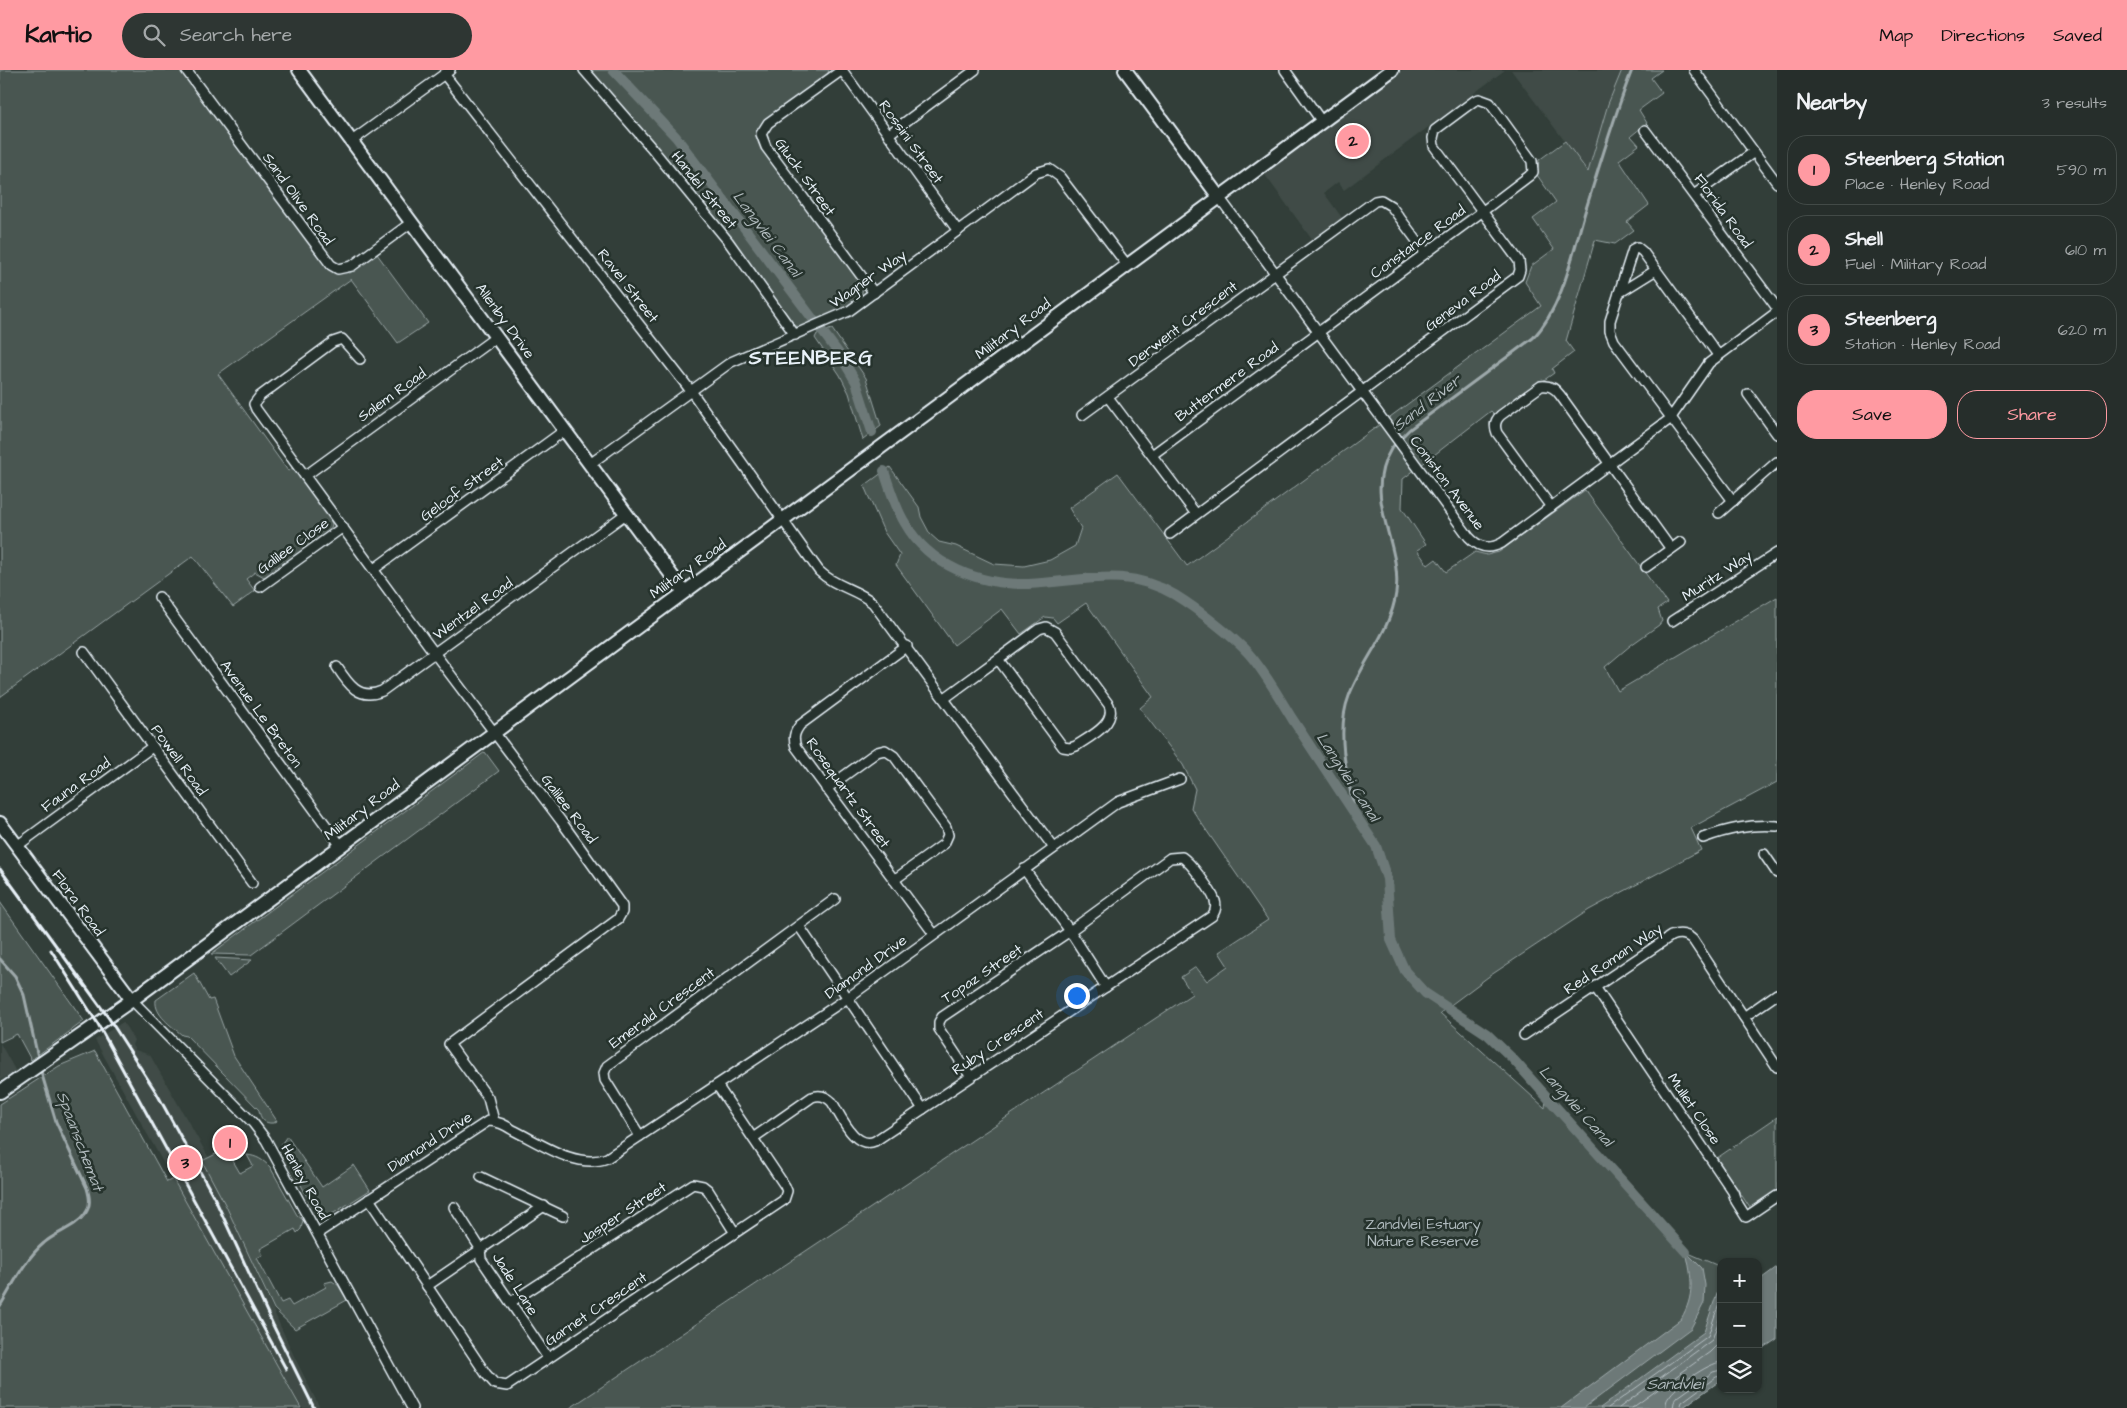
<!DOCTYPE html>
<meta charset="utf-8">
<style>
body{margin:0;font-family:"Architects Daughter",sans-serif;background:#2e3633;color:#f1f3f6}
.controls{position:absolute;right:15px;bottom:15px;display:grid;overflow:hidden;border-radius:10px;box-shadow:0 1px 4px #0004}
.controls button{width:45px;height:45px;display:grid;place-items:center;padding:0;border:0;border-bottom:1px solid #424a47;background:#262e2b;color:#f1f3f6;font:25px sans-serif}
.you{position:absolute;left:1076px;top:925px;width:18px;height:18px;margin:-12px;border:4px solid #fff;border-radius:50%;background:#1a73e8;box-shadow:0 0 0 8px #1a73e833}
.badge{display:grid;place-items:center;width:32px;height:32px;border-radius:50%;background:#ff9aa2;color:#111;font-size:16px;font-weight:700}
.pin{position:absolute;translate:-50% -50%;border:2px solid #fff;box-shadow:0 1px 5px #0006}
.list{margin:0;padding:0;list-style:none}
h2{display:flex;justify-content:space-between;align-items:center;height:65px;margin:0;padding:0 20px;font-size:21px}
h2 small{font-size:16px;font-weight:400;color:#a4a8a9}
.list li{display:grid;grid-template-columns:32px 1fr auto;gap:15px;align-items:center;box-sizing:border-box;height:70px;margin:0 10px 10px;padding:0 10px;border:1px solid #424a47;border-radius:20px}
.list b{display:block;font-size:19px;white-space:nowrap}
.list p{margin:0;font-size:16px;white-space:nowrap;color:#a4a8a9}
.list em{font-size:16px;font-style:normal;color:#a4a8a9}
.actions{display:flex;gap:10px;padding:15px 20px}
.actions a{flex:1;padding:11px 0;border:1px solid #ff9aa2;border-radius:20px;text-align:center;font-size:18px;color:#ff9aa2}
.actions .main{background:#ff9aa2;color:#111}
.icon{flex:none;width:28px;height:28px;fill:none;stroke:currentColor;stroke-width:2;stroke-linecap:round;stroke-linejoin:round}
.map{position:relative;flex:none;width:1777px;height:1338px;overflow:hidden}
header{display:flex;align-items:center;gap:30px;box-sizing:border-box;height:70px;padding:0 25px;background:#ff9aa2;color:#111}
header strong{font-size:24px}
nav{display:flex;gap:28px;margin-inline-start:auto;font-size:18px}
.search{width:350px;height:45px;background:#2e3633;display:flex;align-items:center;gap:12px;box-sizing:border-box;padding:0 18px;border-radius:28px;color:#a4a8a9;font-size:19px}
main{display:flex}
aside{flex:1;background:#262e2b}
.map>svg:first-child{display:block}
.built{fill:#3f4b46}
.green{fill:#495651;stroke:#98a4a4}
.water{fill:#6d7978;stroke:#9ea9ab}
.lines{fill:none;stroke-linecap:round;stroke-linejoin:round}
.shore{stroke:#b7c1c5;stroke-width:1}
.stream{stroke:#9ea9ab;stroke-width:3}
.canal{stroke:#6d7978;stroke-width:10}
.street-casing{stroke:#e8f1f8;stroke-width:12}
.secondary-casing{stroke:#e8f1f8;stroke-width:16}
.street{stroke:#26332d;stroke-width:9}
.secondary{stroke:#26332d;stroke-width:12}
.rail{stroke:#e8f1f8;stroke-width:3}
.labels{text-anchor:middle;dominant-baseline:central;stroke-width:5;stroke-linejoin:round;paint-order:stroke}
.street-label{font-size:15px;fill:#e8f1f8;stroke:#26332d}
.park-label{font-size:15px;fill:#b0bbbe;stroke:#26332d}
.water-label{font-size:16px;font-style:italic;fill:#b1bbbe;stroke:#26332d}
.district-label{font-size:20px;font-weight:bold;letter-spacing:1px;fill:#e8f1f8;stroke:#26332d}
</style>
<header>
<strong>Kartio</strong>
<div class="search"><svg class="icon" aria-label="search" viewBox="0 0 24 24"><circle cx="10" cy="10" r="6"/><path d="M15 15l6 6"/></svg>Search here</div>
<nav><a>Map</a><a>Directions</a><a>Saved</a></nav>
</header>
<main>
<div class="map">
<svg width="1777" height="1338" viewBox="0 0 1777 1338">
<rect width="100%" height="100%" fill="#323e39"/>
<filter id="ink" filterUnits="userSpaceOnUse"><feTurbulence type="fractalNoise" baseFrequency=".02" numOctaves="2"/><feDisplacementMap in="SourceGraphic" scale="10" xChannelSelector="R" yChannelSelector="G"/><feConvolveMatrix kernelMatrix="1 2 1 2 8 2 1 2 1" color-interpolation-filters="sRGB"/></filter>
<g filter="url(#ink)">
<g class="built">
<polygon points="1392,0 1505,0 1344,120 1338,112 1324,123 1343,149 1313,171 1260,98"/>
<polygon points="1511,0 1622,0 1608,34 1588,102"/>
<polygon points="123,952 134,970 132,975 135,980 150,985 209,1088 202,1092 226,1136 294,1286 320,1338 302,1338 239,1229 95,970"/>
<polygon points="0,973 16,1002 0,1010"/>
</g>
<g class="green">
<polygon points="0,0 186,0 338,199 350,203 377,184 428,253 398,273 351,209 218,304 288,401 293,398 329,447 332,454 330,461 270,505 264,507 255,502 246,509 255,521 233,537 193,486 0,627"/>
<polygon points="587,0 829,0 827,5 763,53 758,63 759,74 861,211 863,219 861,226 842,241 803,257 794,256 725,163"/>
<polygon points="1622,0 1662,0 1651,8 1662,23 1639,40 1647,53 1631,66 1639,75 1619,90 1649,135 1627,152 1634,160 1615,174 1595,170 1566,271 1574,282 1552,299 1554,303 1495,345 1491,341 1403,409 1402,438 1426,474 1417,480 1428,495 1436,489 1446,502 1475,482 1487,485 1499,482 1585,420 1667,533 1658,539 1662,551 1659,555 1631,575 1605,597 1618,621 1777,527 1777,712 1691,758 1701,780 1589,840 1488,907 1440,943 1545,1038 1546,1030 1686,1182 1721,1197 1721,1310 1682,1338 570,1338 1192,924 1181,907 1196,897 1207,911 1228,896 1219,882 1268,850 1191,738 1195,719 1183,695 1140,638 1153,627 1086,533 1057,553 1053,548 1045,547 1021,564 1002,539 954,575 896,495 900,485 884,462 864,416 890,397 919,437 921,447 930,464 939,472 956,476 994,494 1024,496 1050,490 1075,476 1081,458 1069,438 1118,403 1187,496 1541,236 1525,212 1531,196 1554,179 1533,149 1556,132 1537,105 1539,90 1565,71 1588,102 1608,34"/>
<polygon points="832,259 866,308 881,356 863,370 849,323 840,305 815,268 817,264"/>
<polygon points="485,682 499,701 251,885 211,884"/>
<polygon points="0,832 84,951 31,990 17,964 0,972"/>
<polygon points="215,888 252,890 229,907"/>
<path d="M194 903 209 930 213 929 234 986 277 1051 273 1053C264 1054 260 1048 259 1040L187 966 182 965C172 956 154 945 156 930Z"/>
<polygon points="95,981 167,1112 173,1109 301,1338 0,1338 0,1034 59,996"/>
<polygon points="1777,1047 1777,1122 1755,1137 1750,1138 1717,1088"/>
<polygon points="287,1066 322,1117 354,1095 370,1120 326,1148 321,1148 316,1144 282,1078 282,1073"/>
<path d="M220 1082 233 1091 240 1103 253 1096 247 1085C257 1086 263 1090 270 1097L297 1145 303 1150 301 1159 297 1163 295 1159 260 1179 263 1185 257 1188 281 1233 288 1230 292 1236 326 1217 324 1213 332 1211 338 1215 347 1230 295 1259 274 1239 226 1136 202 1091Z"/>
</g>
<g class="water">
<path d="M1686 1182 1702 1198 1705 1215 1704 1233 1691 1258 1584 1338H1561L1681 1249C1695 1225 1692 1208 1686 1182Z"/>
<polygon points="1777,1197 1777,1269 1758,1282 1758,1208 1762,1208"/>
<polygon points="1721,1211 1721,1310 1682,1338 1600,1338 1704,1262"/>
</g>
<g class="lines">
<g class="shore">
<polyline points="1608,1338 1708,1266 1721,1227"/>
<polyline points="1619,1338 1712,1270 1721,1244"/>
<polyline points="1632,1338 1710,1282 1721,1271"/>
<path d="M1666 1338C1666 1334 1666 1330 1669 1327 1675 1316 1709 1293 1721 1292"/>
<polyline points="1673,1338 1674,1332 1678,1327 1713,1302 1721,1300"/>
<polyline points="1680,1338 1682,1332 1716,1307 1721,1306"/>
</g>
<g class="stream">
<path d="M1356 746C1348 711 1335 662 1349 626 1362 591 1391 561 1396 523 1403 472 1361 429 1391 379 1396 372 1404 365 1410 359L1533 268C1563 237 1573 182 1585 142 1600 94 1614 46 1632 0"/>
<polyline points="0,889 15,906 24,925 39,992"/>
<path d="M0 1236C13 1215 25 1189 44 1173 56 1162 75 1158 85 1144 91 1136 90 1128 87 1118L56 1052 40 998"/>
</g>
<g class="canal">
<polyline points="613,0 676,67 840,285 856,312 872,362"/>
<path d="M884 401C890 419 895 437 905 453 929 496 980 515 1028 514 1083 512 1123 495 1175 525 1196 538 1233 566 1249 584 1266 603 1279 628 1293 650 1321 692 1348 734 1376 776L1387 809 1391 870 1405 901 1425 923 1487 964 1512 988 1686 1182"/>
</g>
<defs>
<g id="street">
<polyline points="186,0 331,195 338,199 352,196 412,152"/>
<polyline points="584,0 650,76 728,171 795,265"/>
<polyline points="842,0 768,53 761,64 766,77 874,223"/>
<polyline points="842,0 958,161"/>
<polyline points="1285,0 1322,52"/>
<polyline points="1694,0 1777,113"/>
<path d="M444 4 691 321 819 501C835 517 857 519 873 533L1054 778"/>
<polyline points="1645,60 1777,238"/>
<polyline points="889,64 975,0"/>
<polyline points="352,71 450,0"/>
<polyline points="1694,125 1754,82"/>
<path d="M1219 127 1469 467C1479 478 1489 480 1502 473L1670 349 1709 293 1777 242"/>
<polyline points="1619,223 1656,200"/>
<polyline points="1718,285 1643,182 1637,177 1633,179 1610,251 1610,261 1614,271 1733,431"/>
<polyline points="360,289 342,269 333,272 260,326 254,334 256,339 435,584 561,751 622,836 622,842 618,849 449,974 488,1028 494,1051"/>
<polyline points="1748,324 1777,364"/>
<polyline points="1108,327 1196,444"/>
<polyline points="1082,345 1375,131 1381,130 1391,136 1426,183"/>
<polyline points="1152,385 1483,141 1529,106 1533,102 1532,91 1490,33 1479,29 1474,31 1435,60 1433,68 1434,76 1519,191 1520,200 1518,206 1170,464"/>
<polyline points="590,394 731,292 849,241 1036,103 1049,99 1060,107 1127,195"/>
<polyline points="305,406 496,267"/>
<path d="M1551 437 1497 363C1494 356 1495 350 1501 345L1541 316C1550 315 1555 318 1560 325L1671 479"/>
<polyline points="1719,443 1777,392"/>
<polyline points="1646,497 1681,472"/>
<polyline points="374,499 565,360"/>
<polyline points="260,517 343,457"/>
<polyline points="159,527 341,776"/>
<polyline points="1672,551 1777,483"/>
<path d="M907 576 800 655C794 663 793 668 796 677L934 864"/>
<polyline points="84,582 252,813"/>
<path d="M337 597C348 614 359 631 382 621L627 443"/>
<path d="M945 628 1039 559 1046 557 1055 562 1109 635C1117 654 1089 667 1076 676L1070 678 1063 677 998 589"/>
<polyline points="826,719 877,682 885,680 894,686 946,757 948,765 944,774 894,810"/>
<path d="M1703 768C1728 759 1750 754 1777 756"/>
<polyline points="17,776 152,677"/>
<polyline points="1764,784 1777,803"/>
<polyline points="1024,799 1070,861 1106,917"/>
<polyline points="799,856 923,1039"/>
<polyline points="1595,917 1733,1122 1736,1131 1746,1147 1777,1126"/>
<polyline points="132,930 253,1053 266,1070 412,1338"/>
<polyline points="1744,947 1777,924"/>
<path d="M1524 965 1671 866C1679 863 1687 864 1693 870L1777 997"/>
<polyline points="640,1066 605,1010 604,1003 607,996 835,829"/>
<path d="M753 1068 812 1027C820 1024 826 1026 832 1032 841 1046 855 1080 875 1071L1212 846C1215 842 1217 837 1215 831 1212 821 1191 793 1182 787L1170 788 1070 861 942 947 939 952V959L971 1007"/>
<polyline points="481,1107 563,1146"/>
<polyline points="369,1129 486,1304 495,1314 507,1316 784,1130 787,1121 785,1116 717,1015"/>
<polyline points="454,1137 480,1178"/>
<path d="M318 1163 488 1051C498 1051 505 1055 513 1060 540 1073 577 1100 607 1088L849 927 1118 732 1180 709"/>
<polyline points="480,1178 481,1189 548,1288"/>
<polyline points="427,1216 544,1136"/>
<polyline points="511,1232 693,1114 703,1116 708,1120 735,1163"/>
</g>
<g id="secondary">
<polyline points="299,0 684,522"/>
<polyline points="1125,0 1219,127"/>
<polyline points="0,753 132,930"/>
<polyline points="0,1022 132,930 1392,0"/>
</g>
</defs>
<use href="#street" class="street-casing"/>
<use href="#secondary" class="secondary-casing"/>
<use href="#street" class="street"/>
<use href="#secondary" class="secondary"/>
<g class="rail">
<polyline points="0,799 108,947 156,1022 214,1127 273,1255 314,1338"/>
<polyline points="51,880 98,954 286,1299"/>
</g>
</g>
</g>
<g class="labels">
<g class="street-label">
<text transform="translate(911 72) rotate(54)">Rossini Street</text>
<text transform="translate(805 107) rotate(54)">Gluck Street</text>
<text transform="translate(704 120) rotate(51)">Handel Street</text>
<text transform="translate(298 129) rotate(54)">Sand Olive Road</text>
<text transform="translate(1723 141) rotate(54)">Florida Road</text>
<text transform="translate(1418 172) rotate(-36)">Constance Road</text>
<text transform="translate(868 209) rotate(-35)">Wagner Way</text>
<text transform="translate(628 216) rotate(52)">Ravel Street</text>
<text transform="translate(1463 231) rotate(-37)">Geneva Road</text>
<text transform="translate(505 251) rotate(54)">Allenby Drive</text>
<text transform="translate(1183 254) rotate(-37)">Derwent Crescent</text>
<text transform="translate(1013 259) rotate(-37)">Military Road</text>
<text transform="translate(1227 312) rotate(-36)">Buttermere Road</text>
<text transform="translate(392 325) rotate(-36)">Salem Road</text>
<text transform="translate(1447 413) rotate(53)">Coniston Avenue</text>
<text transform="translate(462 419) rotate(-36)">Geloof Street</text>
<text transform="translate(293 476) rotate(-36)">Galilee Close</text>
<text transform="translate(688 499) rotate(-36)">Military Road</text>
<text transform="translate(1717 506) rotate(-33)">Muritz Way</text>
<text transform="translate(473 539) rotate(-36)">Wentzel Road</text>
<text transform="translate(261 644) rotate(54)">Avenue Le Breton</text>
<text transform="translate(179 690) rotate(54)">Powell Road</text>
<text transform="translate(76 715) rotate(-36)">Fauna Road</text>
<text transform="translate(848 723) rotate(54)">Rosequartz Street</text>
<text transform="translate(569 739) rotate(53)">Galilee Road</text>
<text transform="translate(362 740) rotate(-37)">Military Road</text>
<text transform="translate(78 833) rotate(54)">Flora Road</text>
<text transform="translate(1613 889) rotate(-34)">Red Roman Way</text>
<text transform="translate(866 897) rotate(-36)">Diamond Drive</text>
<text transform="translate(982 904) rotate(-34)">Topaz Street</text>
<text transform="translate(662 938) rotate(-36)">Emerald Crescent</text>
<text transform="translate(998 972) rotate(-34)">Ruby Crescent</text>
<text transform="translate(1694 1039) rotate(56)">Mullet Close</text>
<text transform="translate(430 1072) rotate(-33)">Diamond Drive</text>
<text transform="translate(305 1112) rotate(61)">Henley Road</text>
<text transform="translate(623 1143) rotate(-33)">Jasper Street</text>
<text transform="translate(515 1214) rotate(57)">Jade Lane</text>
<text transform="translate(596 1239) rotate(-34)">Garnet Crescent</text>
</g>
<g class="park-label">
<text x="1423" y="1154">Zandvlei Estuary<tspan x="1423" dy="17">Nature Reserve</tspan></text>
</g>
<g class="water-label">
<text transform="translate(767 164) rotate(53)">Langvlei Canal</text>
<text transform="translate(1427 333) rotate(-38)">Sand River</text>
<text transform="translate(1348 707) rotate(57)">Langvlei Canal</text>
<text transform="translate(1576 1036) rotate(48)">Langvlei Canal</text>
<text transform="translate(80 1071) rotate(69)">Spaanschemat</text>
<text x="1675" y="1314">Sandvlei</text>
</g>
<g class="district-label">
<text x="811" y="288">STEENBERG</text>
</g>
</g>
</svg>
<div class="controls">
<button>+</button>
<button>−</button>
<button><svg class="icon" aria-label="layers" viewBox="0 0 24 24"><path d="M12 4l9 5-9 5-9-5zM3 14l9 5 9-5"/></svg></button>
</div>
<div class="you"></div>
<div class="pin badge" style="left:230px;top:1073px">1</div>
<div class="pin badge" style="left:1353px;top:71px">2</div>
<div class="pin badge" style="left:185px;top:1093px">3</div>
</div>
<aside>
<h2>Nearby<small>3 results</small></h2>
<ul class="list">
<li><span class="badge">1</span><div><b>Steenberg Station</b><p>Place · Henley Road</p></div><em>590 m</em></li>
<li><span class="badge">2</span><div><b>Shell</b><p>Fuel · Military Road</p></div><em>610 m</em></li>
<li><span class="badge">3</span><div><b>Steenberg</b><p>Station · Henley Road</p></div><em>620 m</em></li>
</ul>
<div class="actions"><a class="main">Save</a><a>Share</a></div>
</aside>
</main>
